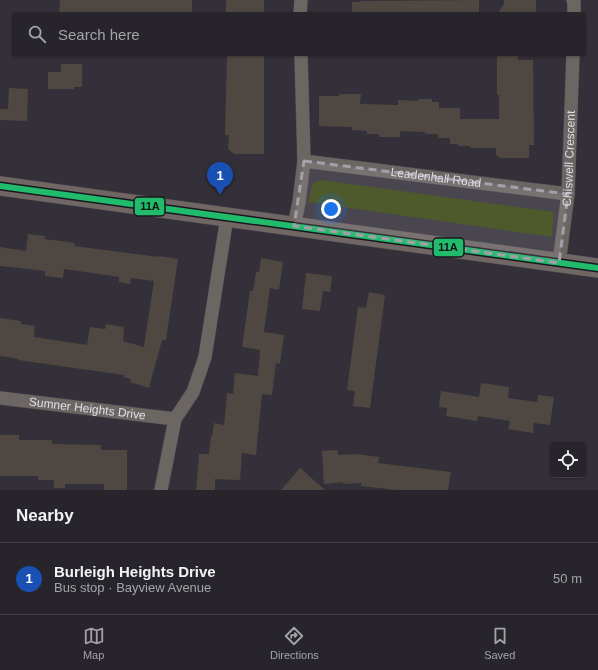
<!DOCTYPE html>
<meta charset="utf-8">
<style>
body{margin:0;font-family:Helvetica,sans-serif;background:#2f2c33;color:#f1f3f6}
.controls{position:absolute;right:12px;bottom:12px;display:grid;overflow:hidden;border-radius:4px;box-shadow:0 1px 3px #0004}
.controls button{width:36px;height:36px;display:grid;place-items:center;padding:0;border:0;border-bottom:1px solid #434147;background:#27242b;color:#f1f3f6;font:20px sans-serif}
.you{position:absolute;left:331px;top:209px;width:14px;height:14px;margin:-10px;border:3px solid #fff;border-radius:50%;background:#1a73e8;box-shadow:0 0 0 6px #1a73e833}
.badge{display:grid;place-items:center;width:26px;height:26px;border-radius:50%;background:#a4a0ab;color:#fff;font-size:13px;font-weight:700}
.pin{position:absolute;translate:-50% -33px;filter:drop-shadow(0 1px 2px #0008)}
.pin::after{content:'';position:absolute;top:21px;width:14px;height:12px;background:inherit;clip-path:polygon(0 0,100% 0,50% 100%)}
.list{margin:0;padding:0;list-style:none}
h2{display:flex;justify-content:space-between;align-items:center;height:52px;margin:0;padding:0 16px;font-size:17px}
h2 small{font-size:13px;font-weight:400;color:#a4a4a9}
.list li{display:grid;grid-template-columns:26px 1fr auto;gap:12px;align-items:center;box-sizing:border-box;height:72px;padding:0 16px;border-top:1px solid #434147}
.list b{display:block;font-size:15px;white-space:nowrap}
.list p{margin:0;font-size:13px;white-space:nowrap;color:#a4a4a9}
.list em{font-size:13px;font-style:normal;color:#a4a4a9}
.icon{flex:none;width:22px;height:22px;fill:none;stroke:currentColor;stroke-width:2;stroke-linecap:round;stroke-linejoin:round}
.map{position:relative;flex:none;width:598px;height:490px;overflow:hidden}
.search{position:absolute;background:#27242b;box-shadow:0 1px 3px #0004;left:12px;right:12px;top:12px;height:44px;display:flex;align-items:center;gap:10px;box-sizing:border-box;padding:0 14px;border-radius:4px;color:#a4a4a9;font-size:15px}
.sheet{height:124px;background:#27242b}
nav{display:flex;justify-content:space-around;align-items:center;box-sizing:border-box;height:56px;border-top:1px solid #434147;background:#27242b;font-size:11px;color:#a4a4a9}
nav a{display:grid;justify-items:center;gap:2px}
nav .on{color:#a4a0ab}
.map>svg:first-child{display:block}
.green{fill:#39480d}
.building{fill:#4f4741}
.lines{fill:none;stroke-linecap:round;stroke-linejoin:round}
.minor-casing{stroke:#504c54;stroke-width:14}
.secondary-casing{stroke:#504c54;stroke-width:20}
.minor{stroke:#6c6662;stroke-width:13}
.secondary{stroke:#706764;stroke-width:19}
.bus-1-casing{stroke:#19161e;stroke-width:9}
.bus-1{stroke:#20bc6c;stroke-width:6}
.marked{fill:#a4a0ab;fill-opacity:0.2;stroke:#a4a0ab;stroke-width:3;stroke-dasharray:8 5;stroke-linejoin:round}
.labels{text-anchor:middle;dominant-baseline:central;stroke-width:3.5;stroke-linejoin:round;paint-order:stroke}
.street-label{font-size:12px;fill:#e1dce8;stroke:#19161e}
.line-badge{stroke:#19161e;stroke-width:1.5}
.pale-badge-label{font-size:11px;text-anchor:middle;font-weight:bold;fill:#111}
</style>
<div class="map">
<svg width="598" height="490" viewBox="0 0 598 490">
<rect width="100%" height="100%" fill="#343039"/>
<polygon class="green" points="321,180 554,212 552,237 308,202 313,183"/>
<g class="building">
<polygon points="60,0 192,0 192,14 59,14"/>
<rect x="226" y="0" width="38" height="14"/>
<polygon points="479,0 479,14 352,14 352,2 360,2 360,1"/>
<polygon points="504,0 536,0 536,14 497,14 504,4"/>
<polygon points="227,54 264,54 264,154 234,154 228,149 229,135 225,135"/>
<polygon points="497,54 518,54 518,60 533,60 534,145 529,145 529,158 499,158 499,156 496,155 496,148 470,148 470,146 458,146 458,144 450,144 450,138 438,138 438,134 425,134 425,132 400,131 400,137 379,137 379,134 367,134 367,131 352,130 352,127 319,126 319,96 339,96 339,94 361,94 360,104 398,105 398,100 418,101 418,99 432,99 432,102 439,102 439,108 460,108 460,119 499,119 499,95 497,95"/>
<polygon points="61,64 82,64 82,87 74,87 74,89 48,89 48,72 61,72"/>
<polygon points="9,88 28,89 27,121 0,120 0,109 8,109"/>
<polygon points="28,234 45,236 45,239 75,243 74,246 159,257 159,256 178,259 166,340 162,340 149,388 130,382 131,379 124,377 124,375 18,360 19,359 0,356 0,318 21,321 21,324 35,326 34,337 87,345 90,327 105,329 106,324 124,327 123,341 144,347 154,281 131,278 130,284 119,282 119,277 64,269 63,278 45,276 45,271 0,266 0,247 26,251"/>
<polygon points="261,258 283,262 279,290 270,288 264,332 284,335 280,364 276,363 272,395 262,394 256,455 242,453 240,480 215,479 215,490 196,490 199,454 209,454 211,436 212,436 214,423 224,425 227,393 233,394 235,373 258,376 260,350 242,347 250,291 253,291 256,272 259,272"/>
<polygon points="306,273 332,276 330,292 323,291 320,311 302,309"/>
<polygon points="369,292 385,295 370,408 353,406 355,391 347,390 358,307 366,308"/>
<polygon points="481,383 509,387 508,398 537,402 538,395 554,397 550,425 534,423 533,433 508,429 510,421 478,416 477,421 446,416 447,408 439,407 441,391 479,397"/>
<polygon points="0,435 19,435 19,440 52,440 52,444 101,445 101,450 127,450 127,490 104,490 104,484 65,484 65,488 54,488 54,480 38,480 38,476 0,476"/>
<polygon points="337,450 338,455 356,454 379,457 378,463 451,472 448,490 397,490 361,486 361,483 343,484 343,482 324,484 322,451"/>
<polygon points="300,468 325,490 281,490"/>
</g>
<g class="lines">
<defs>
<g id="minor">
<polyline points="573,0 574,2 574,14"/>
<polyline points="300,14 301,0"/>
<path id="s1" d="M304 161 568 194"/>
<polyline points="294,226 299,202 304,161 301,54"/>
<path id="s2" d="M559 263 568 194 573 54"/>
<path id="s3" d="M0 398 175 419"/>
<polyline points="161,490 175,419 193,392 205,357 227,217"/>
</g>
<polyline id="secondary" points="0,186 598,268"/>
</defs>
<use href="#minor" class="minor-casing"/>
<use href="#secondary" class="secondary-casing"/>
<use href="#minor" class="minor"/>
<use href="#secondary" class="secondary"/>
<defs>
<polyline id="bus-1" points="0,186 598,268"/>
</defs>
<use href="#bus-1" class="bus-1-casing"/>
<use href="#bus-1" class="bus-1"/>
</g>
<path class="marked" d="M304 161 568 194 559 263 294 226Z"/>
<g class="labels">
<g class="street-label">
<text stroke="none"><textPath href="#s2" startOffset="105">Chiswell Crescent</textPath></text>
<text stroke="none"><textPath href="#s1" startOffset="133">Leadenhall Road</textPath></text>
<text stroke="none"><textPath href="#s3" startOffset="88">Sumner Heights Drive</textPath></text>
</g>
</g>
<g class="line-badge">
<rect x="134" y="197" width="31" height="19" rx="4" fill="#20bc6c"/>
<rect x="433" y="238" width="31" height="19" rx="4" fill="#20bc6c"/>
</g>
<g class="pale-badge-label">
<text x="150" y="210">11A</text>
<text x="448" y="251">11A</text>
</g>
</svg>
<div class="controls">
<button><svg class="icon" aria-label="locate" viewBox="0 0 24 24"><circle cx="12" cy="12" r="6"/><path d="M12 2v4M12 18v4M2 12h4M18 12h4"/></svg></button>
</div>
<div class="you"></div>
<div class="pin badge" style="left:220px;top:195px;background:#1a4fb4">1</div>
<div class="search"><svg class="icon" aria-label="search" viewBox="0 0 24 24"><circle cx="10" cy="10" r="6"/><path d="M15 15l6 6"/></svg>Search here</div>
</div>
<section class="sheet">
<h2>Nearby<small></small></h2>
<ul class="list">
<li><span class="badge" style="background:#1a4fb4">1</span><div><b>Burleigh Heights Drive</b><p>Bus stop · Bayview Avenue</p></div><em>50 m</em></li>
</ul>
</section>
<nav>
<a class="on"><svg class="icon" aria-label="map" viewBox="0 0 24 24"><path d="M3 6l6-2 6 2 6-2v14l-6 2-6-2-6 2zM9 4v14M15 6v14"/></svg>Map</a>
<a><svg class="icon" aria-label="directions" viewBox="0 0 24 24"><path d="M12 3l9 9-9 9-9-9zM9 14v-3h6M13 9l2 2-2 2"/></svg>Directions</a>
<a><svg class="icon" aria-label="saved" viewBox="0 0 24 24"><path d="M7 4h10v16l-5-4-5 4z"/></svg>Saved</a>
</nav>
